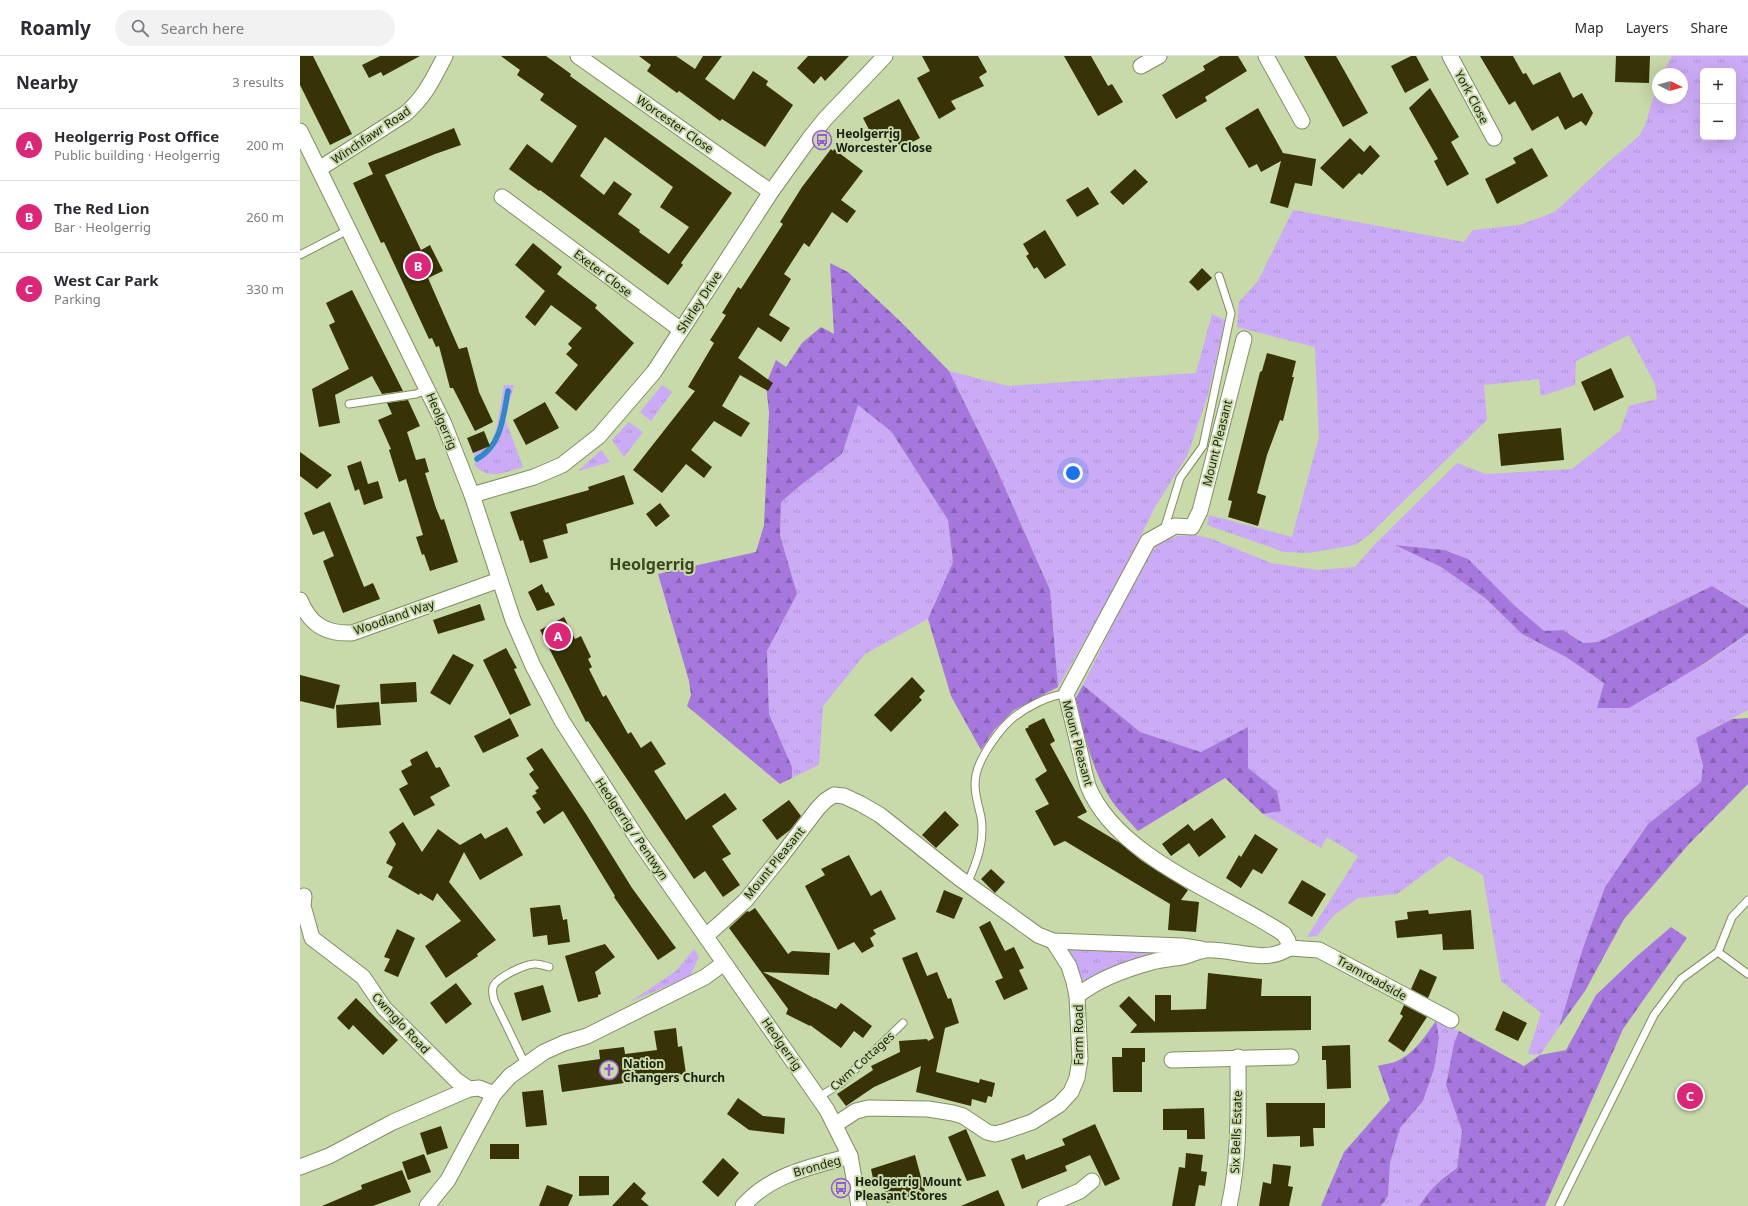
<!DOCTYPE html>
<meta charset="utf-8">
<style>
body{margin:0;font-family:"Noto Sans",sans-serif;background:#f2f2f3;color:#2b2b33}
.controls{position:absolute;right:12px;top:12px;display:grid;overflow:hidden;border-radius:6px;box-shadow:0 4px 16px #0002}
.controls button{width:36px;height:36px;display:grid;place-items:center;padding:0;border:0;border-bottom:1px solid #e1e1e2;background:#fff;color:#2b2b33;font:20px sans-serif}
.compass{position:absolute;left:1352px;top:12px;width:36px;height:36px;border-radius:50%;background:#fff;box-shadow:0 4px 16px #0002;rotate:96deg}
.you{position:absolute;left:773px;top:417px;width:14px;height:14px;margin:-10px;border:3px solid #fff;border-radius:50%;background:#1a73e8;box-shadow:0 0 0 6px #1a73e833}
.badge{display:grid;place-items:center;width:26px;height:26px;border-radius:50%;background:#db2777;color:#fff;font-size:13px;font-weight:700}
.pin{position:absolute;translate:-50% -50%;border:2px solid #fff;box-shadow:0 1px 4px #0006}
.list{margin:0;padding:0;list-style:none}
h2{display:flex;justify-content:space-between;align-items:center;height:52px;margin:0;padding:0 16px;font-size:17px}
h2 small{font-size:13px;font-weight:400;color:#7c7c81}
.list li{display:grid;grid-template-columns:26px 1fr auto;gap:12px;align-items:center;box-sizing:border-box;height:72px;padding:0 16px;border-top:1px solid #e1e1e2}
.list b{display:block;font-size:15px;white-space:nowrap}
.list p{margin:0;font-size:13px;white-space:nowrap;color:#7c7c81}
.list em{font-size:13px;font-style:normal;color:#7c7c81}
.icon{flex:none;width:22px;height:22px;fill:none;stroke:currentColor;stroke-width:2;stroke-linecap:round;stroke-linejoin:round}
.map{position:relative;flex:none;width:1448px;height:1150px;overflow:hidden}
header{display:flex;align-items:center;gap:24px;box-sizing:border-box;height:56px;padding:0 20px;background:#fff;border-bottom:1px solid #e1e1e2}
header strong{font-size:19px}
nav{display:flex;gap:22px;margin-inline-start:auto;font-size:14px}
.search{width:280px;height:36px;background:#f2f2f3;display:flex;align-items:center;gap:10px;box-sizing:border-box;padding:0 14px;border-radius:22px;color:#7c7c81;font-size:15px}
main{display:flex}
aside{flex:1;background:#fff}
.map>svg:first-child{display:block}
.grass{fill:url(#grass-tufts);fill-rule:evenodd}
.forest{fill:url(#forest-firs)}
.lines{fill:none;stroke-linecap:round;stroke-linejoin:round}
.stream{stroke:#3288c4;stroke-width:5.5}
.building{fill:#373306;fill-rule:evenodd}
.lane-casing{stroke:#808f63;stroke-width:9}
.street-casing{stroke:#808f63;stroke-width:17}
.lane{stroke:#fff;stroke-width:7}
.street{stroke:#fff;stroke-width:15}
.labels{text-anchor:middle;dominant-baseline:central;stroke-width:4;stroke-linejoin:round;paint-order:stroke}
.street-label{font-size:12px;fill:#1a200e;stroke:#c8d9aa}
.poi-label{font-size:12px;font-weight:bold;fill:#1a200e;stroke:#c8d9aa;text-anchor:start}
.district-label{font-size:16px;font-weight:bold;fill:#3a471d;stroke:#c8d9aa}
</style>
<header>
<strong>Roamly</strong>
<div class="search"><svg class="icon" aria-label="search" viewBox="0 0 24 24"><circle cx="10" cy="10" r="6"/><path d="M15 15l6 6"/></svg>Search here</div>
<nav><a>Map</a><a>Layers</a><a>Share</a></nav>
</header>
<main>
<aside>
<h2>Nearby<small>3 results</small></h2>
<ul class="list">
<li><span class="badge">A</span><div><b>Heolgerrig Post Office</b><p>Public building · Heolgerrig</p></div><em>200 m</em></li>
<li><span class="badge">B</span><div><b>The Red Lion</b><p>Bar · Heolgerrig</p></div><em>260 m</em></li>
<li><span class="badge">C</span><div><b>West Car Park</b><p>Parking</p></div><em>330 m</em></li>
</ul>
</aside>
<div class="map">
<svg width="1448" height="1150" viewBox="0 0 1448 1150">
<defs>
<pattern id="grass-tufts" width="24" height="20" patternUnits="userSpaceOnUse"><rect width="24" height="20" fill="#cbabf5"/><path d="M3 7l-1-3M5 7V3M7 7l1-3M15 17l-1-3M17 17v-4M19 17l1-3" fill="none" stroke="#ae93d1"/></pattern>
<pattern id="forest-firs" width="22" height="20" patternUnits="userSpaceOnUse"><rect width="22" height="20" fill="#a677dd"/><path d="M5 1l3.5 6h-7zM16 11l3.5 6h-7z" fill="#8661b2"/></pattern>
</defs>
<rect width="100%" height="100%" fill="#c8d9aa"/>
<g class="grass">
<path d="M1372 0H1448V552L1412 530 1298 586 1283 587 1263 574 1244 576 1214 549 1144 494 1096 489 1141 511 1185 542 1222 578 1266 601 1304 627 1297 652 1405 608 1448 577V654L1396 682 1403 710 1401 726 1348 768 1305 831 1283 893 1259 971 1240 999 1228 998 1241 957 1201 925 1183 819 1149 800 1097 838 1058 842 1034 859 1017 880 1007 881 1058 800 1027 781 1021 792 963 758 981 755 977 735 948 712V671L901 696 840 676 783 629 844 505 860 486 878 480 896 479 912 483 971 507 1018 514 1055 511 1076 487 1157 407 1186 418 1272 413 1320 375 1329 350 1357 343 1355 328 1329 279 1276 305 1275 329 1241 340 1239 323 1184 329 1187 364 1069 479 1055 489 1008 497 984 496 907 469 909 459 992 481 1019 381 1015 291 937 271 939 246 958 225 993 154 1164 186 1173 174 1220 169 1255 156 1306 108 1339 80 1346 67 1351 49 1358 29V42H1382V18H1362ZM1403 15H1433V81H1403Z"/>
<polygon points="912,258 925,264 908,339 887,400 855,451 812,537 758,631 750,534 694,407 649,315 708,330 896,317"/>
<path d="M204 329H214L205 363 223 411C204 416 190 425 174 409L177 404 173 397 190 390 197 370Z"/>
<polygon points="362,329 372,336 351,365 340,356"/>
<polygon points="558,348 591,375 648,464 653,506 628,563 565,598 523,650 519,709 492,722 492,711 469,658 467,595 497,538 480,479 481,446 502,428 542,398"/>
<polygon points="329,366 343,376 324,401 312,384"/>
<polygon points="301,394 310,406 278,415"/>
<polygon points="767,891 863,895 863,898 785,927 781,926"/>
<polygon points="394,893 399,901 390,920 330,946 376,915"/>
<path d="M1136 965 1159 975 1154 987 1146 1029 1162 1075 1157 1112C1141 1123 1130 1133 1119 1150H1081L1088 1140 1090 1107 1100 1072 1123 1045 1134 1013 1139 982Z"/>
</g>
<g class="forest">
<polygon points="530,207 548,216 603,268 649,315 694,407 750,534 758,631 714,654 694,674 681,694 651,640 628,563 653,506 648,464 591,375 558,349 542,398 502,428 481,446 480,479 497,538 467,595 469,658 492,711 492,722 480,728 387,650 391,639 389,625 358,518 456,496 464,469 469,357 466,328 476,304 486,311 502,287 521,271 534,278"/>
<polygon points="1095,489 1144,494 1168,503 1214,549 1244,575 1263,574 1283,587 1298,586 1412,530 1448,552 1448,577 1405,607 1329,652 1297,652 1304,627 1266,601 1222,578 1185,542 1141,511"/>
<path d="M783 629 840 676 901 696 948 671V712L977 735 981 755 963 758 925 722 838 775C831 767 824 760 817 752 793 721 784 679 776 642Z"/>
<polygon points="1448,662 1448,728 1389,788 1324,863 1285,935 1259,971 1283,892 1305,831 1348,768 1401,726 1403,710 1396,682 1432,663"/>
<path d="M1371 871 1387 882 1323 973 1245 1150H1119C1131 1132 1140 1124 1157 1112L1162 1075 1146 1029 1154 987 1159 975 1224 1010 1240 999 1266 994 1296 939 1336 901Z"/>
<path d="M1136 965 1139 982 1134 1013 1123 1045 1100 1072 1090 1107 1088 1140 1081 1150H1021L1044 1096 1090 1044 1078 1010C1084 1008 1091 1008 1097 1005 1114 998 1126 979 1136 965Z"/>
</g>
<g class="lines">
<path class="stream" d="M177 403C202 389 203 361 208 335"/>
</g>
<g class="building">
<polygon points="0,0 13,0 52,78 30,89 0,29"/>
<polygon points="80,0 120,0 83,20 81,16 69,22 62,9"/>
<path d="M201 0H246L271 18 270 20 432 137 381 207 383 209 368 229 240 134 239 135 209 113 227 88 252 107 277 70 240 44 244 38 217 19 220 14ZM305 81 373 131 360 151 389 171 369 198 339 176 340 174 318 158 332 138 314 125 304 139 280 120Z"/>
<polygon points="339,0 376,0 395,13 403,0 422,0 405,23 434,44 453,15 468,25 466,29 493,49 465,91 422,63 420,65 379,35 377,37 347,15 351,9"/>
<polygon points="508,0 549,0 525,25 521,20 514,28 497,12"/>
<polygon points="622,0 678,0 687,16 679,21 684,30 651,45 656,53 639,63 617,22 630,15"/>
<polygon points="764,0 791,0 808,30 812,28 823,46 798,60"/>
<polygon points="920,0 938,0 947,15 905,41 907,45 876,63 862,39 905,14 903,10"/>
<polygon points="1004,0 1036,0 1068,57 1043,71"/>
<polygon points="1111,0 1116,0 1129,24 1105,37 1091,10"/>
<polygon points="1180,0 1213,0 1223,18 1226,17 1233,29 1260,16 1273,42 1282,37 1293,57 1286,70 1281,65 1265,74 1258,60 1232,75 1215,45 1209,49"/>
<polygon points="1316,0 1350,0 1349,27 1315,26"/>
<polygon points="1130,32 1159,81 1151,86 1169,118 1147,130 1134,105 1138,103 1109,52"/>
<polygon points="599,43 620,82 601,92 595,84 590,87 585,77 574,83 563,62"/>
<polygon points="958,52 983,97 1016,103 1012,130 995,127 988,152 970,147 981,105 961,116 957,108 949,112 925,72"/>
<polygon points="154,72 161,89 135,98 85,119 121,194 130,189 143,215 128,222 159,293 167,291 179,336 193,366 175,375 153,332 150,332 139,290 136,291 132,282 129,283 84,186 81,187 53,127 73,118 68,107"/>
<polygon points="1050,82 1064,96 1070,89 1080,100 1062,119 1059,117 1043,133 1020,112"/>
<polygon points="1232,92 1248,120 1197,148 1185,123 1216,107 1213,102"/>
<polygon points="531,93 533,95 534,93 563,115 541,144 556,155 547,167 532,156 509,191 504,187 484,218 491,223 469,259 490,272 481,286 458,271 438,302 473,327 468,335 440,319 422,350 450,367 441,381 414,365 391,394 412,411 404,422 386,408 362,437 333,414 395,335 388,331 414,287 410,284 426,259 422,257 438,231 441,233 483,168 480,166 502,131"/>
<polygon points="835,113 848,126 823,149 810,136"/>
<polygon points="788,131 799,148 777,161 766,144"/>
<polygon points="745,174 766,209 745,223 737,211 734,213 726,200 729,198 723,188"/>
<polygon points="233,187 262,211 257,218 297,249 295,252 334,287 276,355 255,337 278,309 266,298 272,292 268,288 282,272 251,249 235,270 225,261 245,235 215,209"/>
<polygon points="902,212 912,222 898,235 889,226"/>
<polygon points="52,234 103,335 82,338 72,320 35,339 40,367 19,371 12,333 49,313 29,269 35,266 26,247"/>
<polygon points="967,297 996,305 992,321 994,321 983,365 980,364 967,399 957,437 966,440 958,470 928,461 932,445 928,444 960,316 962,315"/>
<polygon points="1311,312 1324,341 1294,355 1281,326"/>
<polygon points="108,344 120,370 107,376 116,404 125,402 129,416 125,417 136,452 141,464 144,463 158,506 130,515 124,498 122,499 116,481 123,479 106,423 99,426 89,394 91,393 78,364 92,358 87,347"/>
<polygon points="245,346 259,372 226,389 213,364"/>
<polygon points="1261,372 1264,404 1201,410 1198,378"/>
<polygon points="184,375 190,390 173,397 167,382"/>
<polygon points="0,396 32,419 17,433 0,420"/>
<polygon points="61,405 68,428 78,425 83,442 64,449 59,433 55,435 47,410"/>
<polygon points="324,419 334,448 266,468 268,477 243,484 248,502 230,507 223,484 220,485 210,456 289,434 288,431"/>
<polygon points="30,446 64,531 73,527 80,543 43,557 23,505 34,500 24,475 13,479 4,457"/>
<polygon points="360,447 370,460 356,471 346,458"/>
<polygon points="242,528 246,537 248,536 255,549 237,555 228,536"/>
<polygon points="180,548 185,564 138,578 133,564"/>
<polygon points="264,561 275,583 281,580 291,601 288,603 292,611 289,613 303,641 306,639 328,678 331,676 341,692 351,685 366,708 354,715 386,764 425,737 437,753 412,770 431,798 422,803 440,829 423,841 405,815 394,823 288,665 286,666 240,574"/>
<polygon points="206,592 217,612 214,613 231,649 210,659 183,604"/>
<polygon points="153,598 174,609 150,649 130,637"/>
<polygon points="0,619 40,629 34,653 0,645"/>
<polygon points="612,621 625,635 619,641 622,644 591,676 574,659"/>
<polygon points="116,626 117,646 81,648 80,628"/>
<polygon points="79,646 81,669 37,672 36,649"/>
<polygon points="210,662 219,680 183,697 174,680"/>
<polygon points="744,662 755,685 750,688 787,756 777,761 820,787 842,805 888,834 881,844 899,846 896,876 868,874 870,848 765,785 754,790 735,755 749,748 735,723 747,715 725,673 729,671 728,670"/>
<polygon points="242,692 286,758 332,832 376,892 358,904 314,841 315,840 263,755 244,768 236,756 241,753 232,740 237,737 235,735 239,732 229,718 234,714 226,702"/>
<polygon points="127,695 136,712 140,711 150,730 130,741 135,749 114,760 99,733 108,728 101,715 112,709 110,704"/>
<polygon points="489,744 501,760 490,774 477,784 462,764"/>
<polygon points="645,755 659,769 636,792 622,779"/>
<polygon points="912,762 926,781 899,801 889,787 871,800 862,788 888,768 894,775"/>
<polygon points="103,766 122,796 138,773 160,789 181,777 185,783 207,771 223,799 180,824 164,796 149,826 196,884 177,898 178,900 146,922 125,890 161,865 137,837 133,845 120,837 119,839 88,821 93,811 86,807 96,788 89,776"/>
<polygon points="955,778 978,793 962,818 953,813 941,832 926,822 939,799 941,801"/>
<polygon points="549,799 571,840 581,834 596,863 573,874 576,878 570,882 574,890 562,897 554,886 538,894 505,830 525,819 521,813"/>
<polygon points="691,813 705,826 695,837 681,823"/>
<polygon points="1002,824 1026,838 1012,861 988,847"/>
<polygon points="644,834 663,842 654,863 636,856"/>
<polygon points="260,849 263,864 267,863 270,886 248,889 247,879 233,881 230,852"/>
<polygon points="455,852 488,898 492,895 530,897 529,919 463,916 514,942 512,943 515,942 536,953 541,947 572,970 563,982 554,975 541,992 510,969 510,970 486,958 488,953 429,872 446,856 448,855 449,856"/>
<polygon points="1128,854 1129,858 1171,854 1174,893 1143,894 1142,878 1097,882 1095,865 1108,863 1107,856"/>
<polygon points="690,865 705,895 714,891 724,912 719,914 728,933 704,944 695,925 703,922 679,871"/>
<polygon points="97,873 115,882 98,921 84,915 90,903 84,901"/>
<polygon points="305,888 315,901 295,916 301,938 298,939 298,941 278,946 265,900"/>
<polygon points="617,896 627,920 637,916 648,943 651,942 659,967 645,972 636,1016 679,1027 680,1023 695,1027 692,1041 688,1040 686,1047 672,1043 671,1050 616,1036 621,1010 574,1031 546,1050 537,1038 573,1014 571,1010 600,996 599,985 627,983 628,985 634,982 602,902"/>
<polygon points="1120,913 1137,921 1128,942 1111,933"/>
<polygon points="908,917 962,923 961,940 1011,940 1011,974 830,977 837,969 819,950 829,940 855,966 855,939 871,939 871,954 906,953"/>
<polygon points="156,927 172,948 146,968 130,947"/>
<polygon points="243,929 251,956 222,965 214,937"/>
<polygon points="56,942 98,984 83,999 53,969 49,974 37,962"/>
<polygon points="1104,949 1127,961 1104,996 1088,985 1103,960 1100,958"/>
<polygon points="1203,955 1227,967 1218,985 1195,974"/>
<polygon points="376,972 378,991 382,990 386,1018 262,1036 258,1009 300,1003 299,994 324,991 325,998 357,994 354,975"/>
<polygon points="1050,989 1051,1032 1027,1033 1026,1004 1022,1004 1022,990"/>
<polygon points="822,992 845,992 845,1006 842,1006 842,1036 813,1036 812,1001 822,1001"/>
<polygon points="243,1034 247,1069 226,1071 222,1036"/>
<polygon points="438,1042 463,1060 485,1062 484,1078 449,1074 427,1058"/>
<polygon points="966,1047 1025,1047 1025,1072 1013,1072 1014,1090 1000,1091 1000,1080 967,1081"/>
<polygon points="904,1052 905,1083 887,1083 887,1074 863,1074 863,1053"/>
<polygon points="795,1068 820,1123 805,1130 790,1099 765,1110 767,1115 722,1133 711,1103 724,1098 726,1104 765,1089 762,1083"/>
<polygon points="141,1070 148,1092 127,1099 120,1077"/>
<polygon points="666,1073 686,1120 667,1125 648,1081"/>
<rect x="190" y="1088" width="29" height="15"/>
<polygon points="886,1097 903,1099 901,1115 907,1116 905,1130 899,1129 895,1150 872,1150 879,1111 885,1112"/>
<polygon points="124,1098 131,1116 108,1124 102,1106"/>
<polygon points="615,1099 625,1136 587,1147 583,1125 574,1127 571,1113"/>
<polygon points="423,1102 439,1117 418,1141 402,1126"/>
<polygon points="973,1108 991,1110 988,1130 993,1131 989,1150 959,1150 963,1126 971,1128"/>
<polygon points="102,1114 111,1136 73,1150 22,1150 62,1133 61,1129"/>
<polygon points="279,1120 309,1120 309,1139 279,1140"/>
<polygon points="334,1126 346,1137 341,1143 349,1150 312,1150"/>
<polygon points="247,1129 273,1139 268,1150 239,1150"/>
<polygon points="698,1134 705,1150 661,1150"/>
</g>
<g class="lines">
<defs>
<g id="lane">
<polyline points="0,199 48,174"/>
<polyline points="49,348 116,338 128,333"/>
<polyline points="864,474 880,422 903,390 931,257 919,220"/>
<path d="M667 828C677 806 685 785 681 761 678 747 673 734 676 719 679 702 700 672 714 661 727 651 749 639 766 638"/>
<polyline points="1418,896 1448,918"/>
<path d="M226 1010 194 944C193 939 191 934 194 929 199 921 226 907 236 908 240 908 245 910 249 911"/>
<polyline points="519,1041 540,1028 603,967"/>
<polyline points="1259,1150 1354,959 1381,923 1418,896 1432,861 1448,844"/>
</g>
<g id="street">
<polyline points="278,0 471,136"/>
<polyline points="966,0 1002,65"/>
<polyline points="1150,0 1194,82"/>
<polyline points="841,10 859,0"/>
<polyline points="0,75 144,368 172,439 213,564 233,610 262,665 339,785 527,1054 550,1100 559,1150"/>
<path d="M19 113 105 58C125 41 133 23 145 0"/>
<polyline points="202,141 381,274"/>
<polyline points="172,439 234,421 262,409 299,380 354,316 471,136 509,83 525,63 585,0"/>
<path d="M0 544C10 569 26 578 52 577L199 524"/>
<polyline points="4,840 3,850 12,882 63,921 84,952 156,1024 169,1033"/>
<polyline points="406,880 445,845 479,803 518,752 526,744 534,739 544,740 561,748 580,759 659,822 738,879 753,885 882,890 901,893"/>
<polyline points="989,892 1019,894 1151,964"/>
<path d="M777 940C798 923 826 913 852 906 861 903 872 903 882 901 890 899 898 895 905 894 933 892 965 909 989 892L988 885 984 878C923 837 817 802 788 730 785 720 783 710 781 700 776 679 771 659 766 638L848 485 875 470 892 471 900 455 944 283"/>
<polyline points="872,1004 991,1001"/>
<polyline points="536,1068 556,1055 568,1052 628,1053 653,1057 663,1060 687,1076 695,1078 703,1076 732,1066 759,1049 771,1036 777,1022 780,1003 777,940 774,926 769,910 753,885"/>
<polyline points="0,1111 29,1100 93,1066 169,1033 179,1032 194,1038 210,1020 244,996 264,987 287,980 405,921 424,907"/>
<polyline points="127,1150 148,1124 194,1038"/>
<path d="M443 1150C471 1118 511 1111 550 1100"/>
<polyline points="745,1150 780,1135 792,1125"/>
<path d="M929 1150C940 1101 938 1051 938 1001"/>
</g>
</defs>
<use href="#lane" class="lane-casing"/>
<use href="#street" class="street-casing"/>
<use href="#lane" class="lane"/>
<use href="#street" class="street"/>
</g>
<defs>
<symbol id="bus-ring" viewBox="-11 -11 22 22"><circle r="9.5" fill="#c8d9aa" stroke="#945ad2" stroke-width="1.5"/><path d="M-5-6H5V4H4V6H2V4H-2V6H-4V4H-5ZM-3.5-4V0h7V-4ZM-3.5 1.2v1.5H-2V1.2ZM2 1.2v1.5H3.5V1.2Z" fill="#945ad2"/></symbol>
<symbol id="church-ring" viewBox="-11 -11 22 22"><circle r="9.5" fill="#c8d9aa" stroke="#945ad2" stroke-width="1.5"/><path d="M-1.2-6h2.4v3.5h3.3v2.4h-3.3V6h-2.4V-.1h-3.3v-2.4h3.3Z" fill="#945ad2"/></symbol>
</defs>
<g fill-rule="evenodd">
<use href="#bus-ring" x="511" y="73" width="22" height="22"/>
<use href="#church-ring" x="298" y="1003" width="22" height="22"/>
<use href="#bus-ring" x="530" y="1121" width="22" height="22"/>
</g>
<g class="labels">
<g class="street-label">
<text transform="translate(1172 41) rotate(62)">York Close</text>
<text transform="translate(375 68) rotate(35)">Worcester Close</text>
<text transform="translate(71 79) rotate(-34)">Winchfawr Road</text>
<text transform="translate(303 217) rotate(37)">Exeter Close</text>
<text transform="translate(399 246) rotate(-57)">Shirley Drive</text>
<text transform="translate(142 365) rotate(67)">Heolgerrig</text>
<text transform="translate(917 387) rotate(-76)">Mount Pleasant</text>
<text transform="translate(94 561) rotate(-19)">Woodland Way</text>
<text transform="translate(778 687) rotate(75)">Mount Pleasant</text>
<text transform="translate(332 773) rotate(56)">Heolgerrig / Pentwyn</text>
<text transform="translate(474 807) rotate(-51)">Mount Pleasant</text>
<text transform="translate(1072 922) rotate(29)">Tramroadside</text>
<text transform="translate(101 967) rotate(47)">Cwmglo Road</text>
<text transform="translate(778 979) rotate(-90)">Farm Road</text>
<text transform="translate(482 988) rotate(55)">Heolgerrig</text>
<text transform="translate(562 1005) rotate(-42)">Cwm Cottages</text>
<text transform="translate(936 1076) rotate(-88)">Six Bells Estate</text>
<text transform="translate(517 1110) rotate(-16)">Brondeg</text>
</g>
<g class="poi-label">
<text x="536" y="77">Heolgerrig<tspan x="536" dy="14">Worcester Close</tspan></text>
<text x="323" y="1007">Nation<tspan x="323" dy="14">Changers Church</tspan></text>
<text x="555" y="1125">Heolgerrig Mount<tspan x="555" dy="14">Pleasant Stores</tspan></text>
</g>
<g class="district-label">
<text x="352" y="508">Heolgerrig</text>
</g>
</g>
</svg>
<div class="controls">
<button>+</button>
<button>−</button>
</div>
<svg class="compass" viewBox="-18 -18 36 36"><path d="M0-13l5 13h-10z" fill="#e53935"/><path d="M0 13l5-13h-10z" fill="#7c7c81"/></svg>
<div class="you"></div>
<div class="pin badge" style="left:258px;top:580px">A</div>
<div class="pin badge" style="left:118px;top:210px">B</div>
<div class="pin badge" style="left:1390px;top:1040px">C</div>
</div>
</main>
